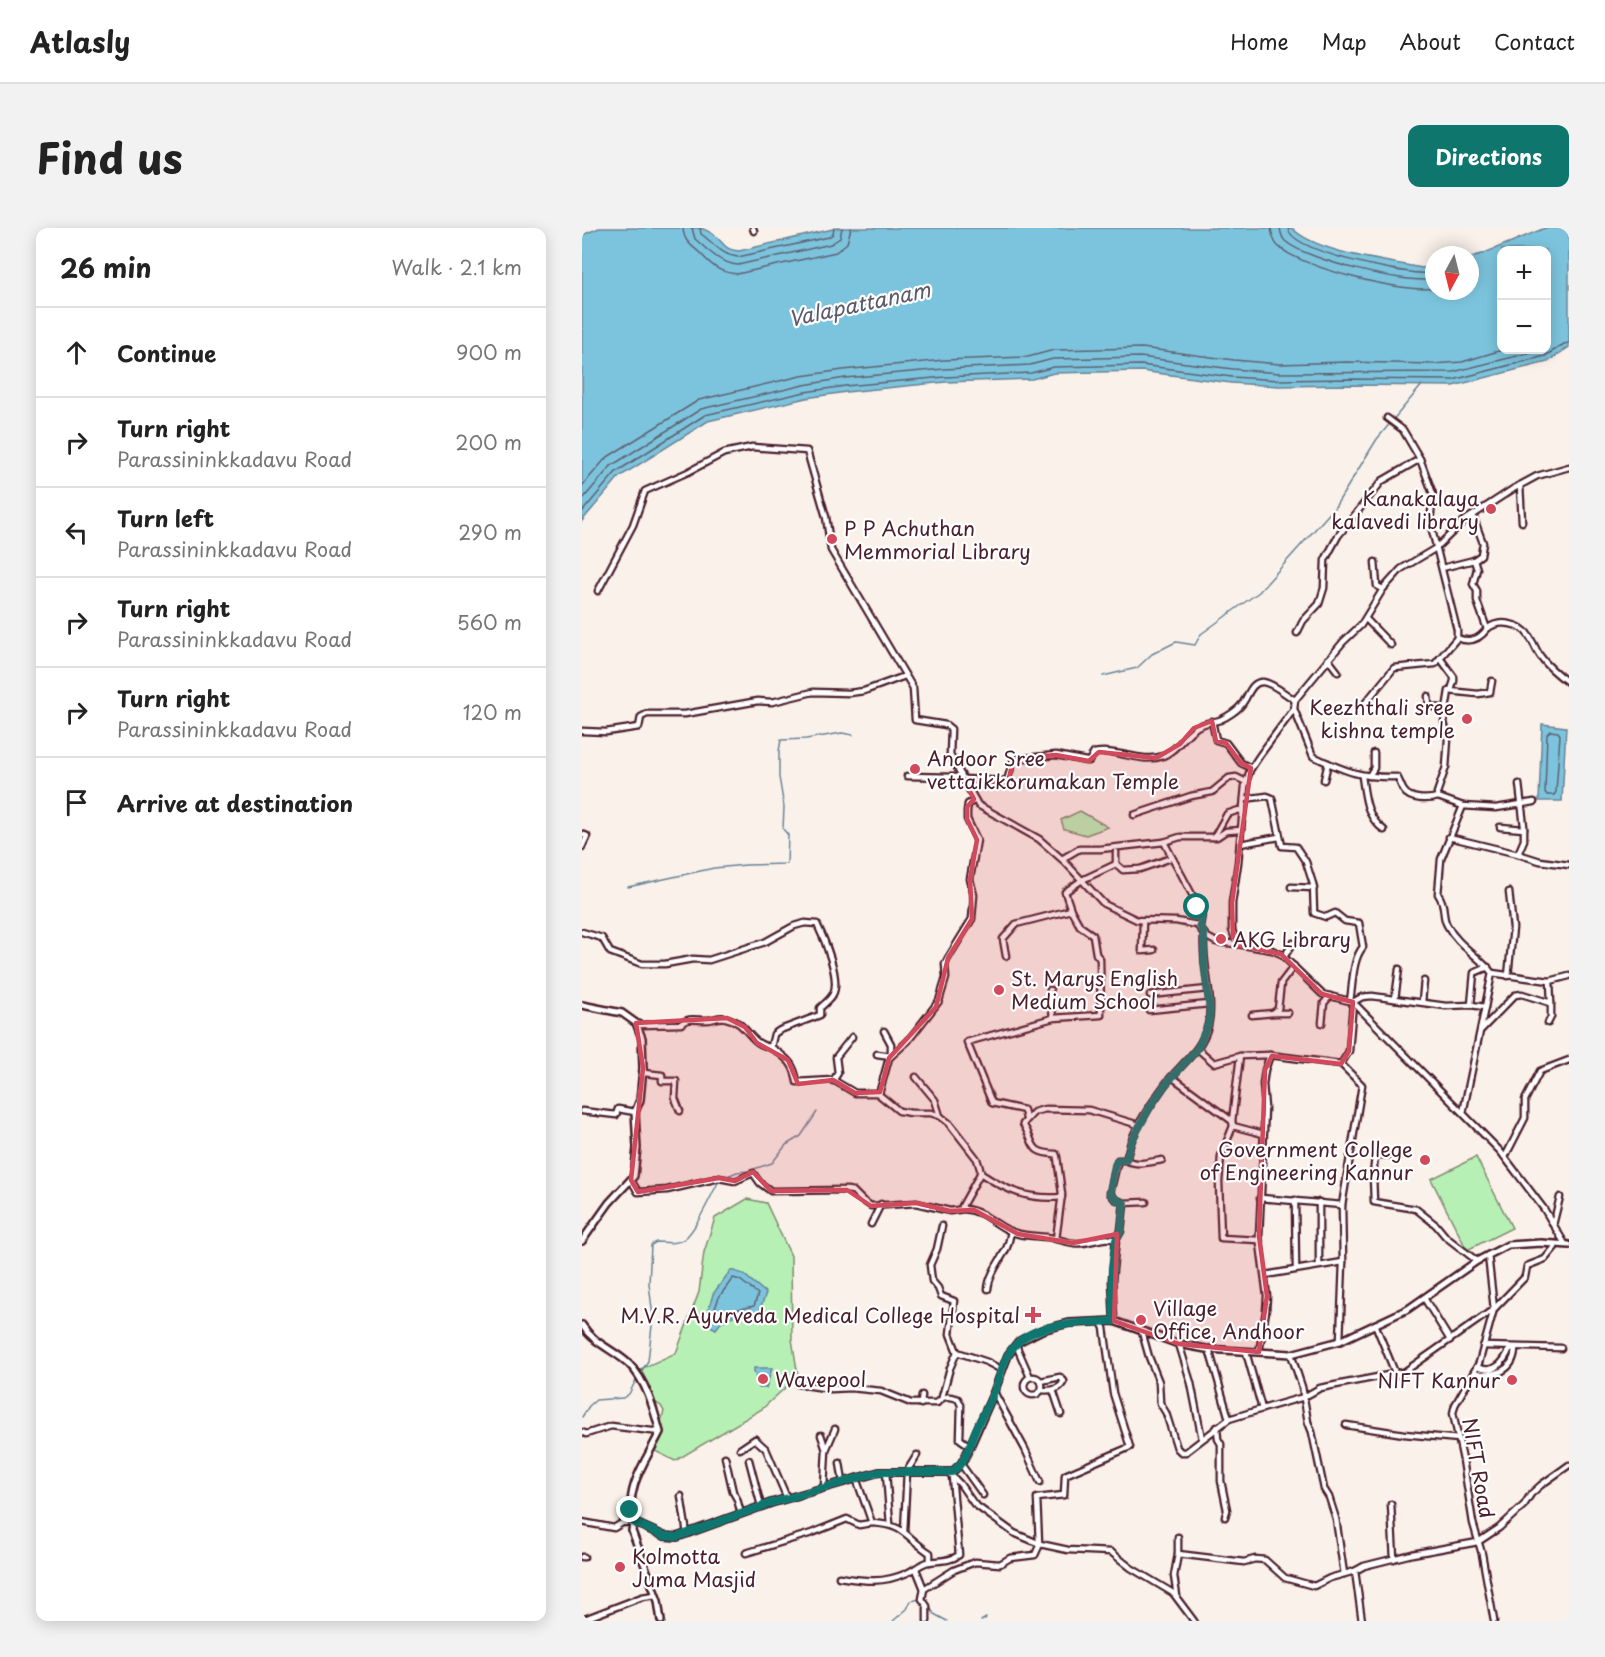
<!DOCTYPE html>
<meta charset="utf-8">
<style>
body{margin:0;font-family:"Playpen Sans",sans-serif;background:#f2f2f2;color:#222}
.controls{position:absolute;right:18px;top:18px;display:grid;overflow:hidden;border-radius:12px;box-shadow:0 3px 15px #0003}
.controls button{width:54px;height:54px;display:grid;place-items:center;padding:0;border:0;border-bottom:2px solid #e0e0e0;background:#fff;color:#222;font:30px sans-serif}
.compass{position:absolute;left:843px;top:18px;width:54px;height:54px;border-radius:50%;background:#fff;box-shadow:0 3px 15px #0003;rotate:187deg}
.stop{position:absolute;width:18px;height:18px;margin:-14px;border:4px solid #0f766e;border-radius:50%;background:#fff}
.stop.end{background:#0f766e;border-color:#fff;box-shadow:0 2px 6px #0008}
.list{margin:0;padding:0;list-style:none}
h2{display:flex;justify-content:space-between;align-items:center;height:78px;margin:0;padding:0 24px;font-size:26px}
h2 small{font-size:20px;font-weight:400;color:#767676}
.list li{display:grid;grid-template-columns:39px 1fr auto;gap:18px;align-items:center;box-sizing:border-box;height:90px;padding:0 24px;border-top:2px solid #e0e0e0}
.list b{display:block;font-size:22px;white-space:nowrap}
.list p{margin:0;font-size:20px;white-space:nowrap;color:#767676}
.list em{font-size:20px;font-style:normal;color:#767676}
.icon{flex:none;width:33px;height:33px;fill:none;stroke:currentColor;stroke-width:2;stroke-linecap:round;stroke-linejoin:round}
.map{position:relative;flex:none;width:987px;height:1393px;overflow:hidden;border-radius:12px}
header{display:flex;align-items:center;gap:36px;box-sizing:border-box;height:84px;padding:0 30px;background:#fff;border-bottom:2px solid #e0e0e0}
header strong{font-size:28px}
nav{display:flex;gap:33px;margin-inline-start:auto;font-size:21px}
.intro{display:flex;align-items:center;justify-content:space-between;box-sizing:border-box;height:144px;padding:0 36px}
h1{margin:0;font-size:42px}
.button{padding:15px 27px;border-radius:12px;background:#0f766e;color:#fff;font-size:21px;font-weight:700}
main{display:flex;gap:36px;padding:0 36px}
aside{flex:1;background:#fff;border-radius:12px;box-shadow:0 3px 15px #0003}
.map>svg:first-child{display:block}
.green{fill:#b6f0b4;stroke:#808870;stroke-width:1.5}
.water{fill:#7cc4dd;stroke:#688296;stroke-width:1.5;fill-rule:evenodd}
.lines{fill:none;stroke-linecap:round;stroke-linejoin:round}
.shore{stroke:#5e6172;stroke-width:1.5}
.stream{stroke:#688296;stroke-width:1.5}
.minor-casing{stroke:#4a1f2b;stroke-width:9}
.major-casing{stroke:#4a1f2b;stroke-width:10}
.minor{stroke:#fff;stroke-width:4.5}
.major{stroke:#fff;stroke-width:5}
.route{stroke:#0f766e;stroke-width:8}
.marked{fill:#d1495b;fill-opacity:0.2;stroke:#d1495b;stroke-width:4.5;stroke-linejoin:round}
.poi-dot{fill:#d1495b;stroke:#fff;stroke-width:2}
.labels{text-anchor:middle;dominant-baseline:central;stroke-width:4.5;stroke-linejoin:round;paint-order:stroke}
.poi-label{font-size:20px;fill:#4a1f2b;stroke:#fff;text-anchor:start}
.street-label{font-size:20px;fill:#4a1f2b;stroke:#fff}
.water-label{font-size:21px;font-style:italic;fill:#5c5969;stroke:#fff}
</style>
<header>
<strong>Atlasly</strong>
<nav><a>Home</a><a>Map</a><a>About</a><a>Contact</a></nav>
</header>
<div class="intro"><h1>Find us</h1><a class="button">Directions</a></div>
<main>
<aside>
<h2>26 min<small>Walk · 2.1 km</small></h2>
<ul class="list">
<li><svg class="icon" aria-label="ahead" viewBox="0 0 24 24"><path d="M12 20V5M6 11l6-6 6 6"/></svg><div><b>Continue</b></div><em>900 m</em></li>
<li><svg class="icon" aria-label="right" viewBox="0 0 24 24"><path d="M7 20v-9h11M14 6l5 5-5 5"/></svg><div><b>Turn right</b><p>Parassininkkadavu Road</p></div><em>200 m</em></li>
<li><svg class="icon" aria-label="left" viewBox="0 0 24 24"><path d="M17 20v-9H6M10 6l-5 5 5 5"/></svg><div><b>Turn left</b><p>Parassininkkadavu Road</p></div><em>290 m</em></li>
<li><svg class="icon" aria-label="right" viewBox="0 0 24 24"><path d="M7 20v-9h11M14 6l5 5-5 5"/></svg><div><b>Turn right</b><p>Parassininkkadavu Road</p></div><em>560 m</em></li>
<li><svg class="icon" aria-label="right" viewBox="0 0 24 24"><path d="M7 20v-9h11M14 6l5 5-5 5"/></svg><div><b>Turn right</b><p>Parassininkkadavu Road</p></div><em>120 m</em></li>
<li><svg class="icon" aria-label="arrive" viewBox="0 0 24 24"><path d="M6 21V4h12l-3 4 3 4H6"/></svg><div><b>Arrive at destination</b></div></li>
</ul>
</aside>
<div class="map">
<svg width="987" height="1393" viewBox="0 0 987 1393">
<rect width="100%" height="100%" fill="#faf2ea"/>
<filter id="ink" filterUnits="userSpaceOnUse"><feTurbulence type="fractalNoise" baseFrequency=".0167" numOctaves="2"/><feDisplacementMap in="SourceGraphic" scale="12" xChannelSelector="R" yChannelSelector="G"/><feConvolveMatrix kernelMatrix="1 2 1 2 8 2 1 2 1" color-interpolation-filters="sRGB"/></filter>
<g filter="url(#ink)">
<g class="green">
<polygon points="498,583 526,599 504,607 482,601 479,592"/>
<polygon points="894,929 930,1000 885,1022 849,951"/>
<polygon points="165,971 184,975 209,1028 210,1111 216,1148 180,1181 93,1233 73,1223 81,1205 78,1197 82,1183 79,1178 70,1172 56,1142 94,1125 117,1064 122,1024 133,990"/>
</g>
<g class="water">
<path d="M17 0H119C123 2 129 4 132 7 143 15 140 21 157 23L255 0H710C734 25 806 33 840 40L852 37V63H888V29L900 26 963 0H987V119L965 134 871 158 765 157 697 158 649 155 559 143 472 145 450 151 364 154 264 164 224 170 126 193 37 249 0 293V7ZM920 22H964V122H920Z"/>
<polygon points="960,496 984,499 980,573 957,573"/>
<path d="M149 1042 161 1046 184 1065 177 1084 174 1086C158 1085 143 1087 134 1101L128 1098 124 1091 131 1066Z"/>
<polygon points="172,1140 190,1140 184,1160 177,1160 172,1143"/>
</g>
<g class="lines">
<g class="shore">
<path d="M101 0C102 15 110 17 119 26 131 39 137 44 155 46L254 24 265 15 269 0"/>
<path d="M110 0 113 11C126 22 137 35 156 37L249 16 258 10 260 0"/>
<path d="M118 0 119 6C132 15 139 27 156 29L247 9 251 6 252 0"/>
<path d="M689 0C690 7 691 12 695 17 715 39 824 66 852 60"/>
<path d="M698 0C699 5 699 9 703 13 724 32 825 57 852 51"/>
<path d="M706 0C709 24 816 44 838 45 843 46 847 44 852 43"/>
<polyline points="0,258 24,230 117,172 219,148 261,142 362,132 446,129 472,122 560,120 652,132 697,136 765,134 850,136 880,134 920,122"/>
<polyline points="0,272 29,238 119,181 222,157 263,150 362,141 448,137 471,131 558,129 651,141 697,145 871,144 959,122"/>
<polyline points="0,284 34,244 123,187 223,164 263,158 363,149 449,145 472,139 559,137 650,149 697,152 765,151 871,152 963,128 982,116 987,115"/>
<polygon points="968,503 976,504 978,507 974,564 972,567 965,567 963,564 965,506"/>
<polygon points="151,1050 158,1052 176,1066 172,1078 143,1084 133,1089 131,1086 137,1069"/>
</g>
<g class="stream">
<polyline points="521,448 555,440 570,426 594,414 613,417 619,406 677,364 753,279 795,211 840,157"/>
<polyline points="46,659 132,640 164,637 205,636 206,607 201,601 202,579 197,549 197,523 199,512 224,511 260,505 271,507"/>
<polyline points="143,949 155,944 166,943 190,935 204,917 219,908 235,884"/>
<path d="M59 1144 66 1133 71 1089 67 1056 69 1017 74 1014C82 1014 94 1017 102 1011 114 1002 129 967 137 953"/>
<polyline points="0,1189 7,1178 14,1172 41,1170 47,1166 55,1150"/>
<polyline points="311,1393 325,1381 329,1373 343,1370 352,1386 365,1393"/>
<polyline points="399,1393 404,1390"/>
</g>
<defs>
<g id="minor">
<polyline points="171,0 172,3"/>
<path d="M805 190 821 202 838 231 851 266 848 294 875 402V410C888 415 897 412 905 401L895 373V363L891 356 895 341 892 332 899 327 901 315 891 288"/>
<polyline points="938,257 940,294"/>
<polyline points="793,334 795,358 801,361"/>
<polyline points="860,340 892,332"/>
<polyline points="16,363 51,297 63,263 106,244 142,225 170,219 225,223 244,289 249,322 331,460 333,492 364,497 369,501 368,527 396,577 457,611 482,633 522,676 555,692 594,693 615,697 625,709 634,714 655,716"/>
<polyline points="784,391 809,417"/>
<path d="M905 401C917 391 939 395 947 408 952 415 954 423 959 429 967 440 976 447 987 455"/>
<polyline points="715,405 721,393 737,376 742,360 743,332 756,308 800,253 838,231"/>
<polyline points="746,431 756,444"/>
<polyline points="869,462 872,453 872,449 858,430 875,410"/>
<polyline points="846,468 847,478 863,481"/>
<polyline points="784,474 812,440 853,436 858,430"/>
<path d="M712 481 731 528C764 544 780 550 815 549 818 553 819 559 822 563 828 572 846 572 856 569"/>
<polyline points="630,493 634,512 644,515 659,535 669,540"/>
<polyline points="0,503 24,504 57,499 59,489 65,486 103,486 176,473 190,474 231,464 267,465 282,463 323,448"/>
<polyline points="325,548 374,549 379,547"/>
<path d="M780 548C783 569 784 589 802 602"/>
<polyline points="787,548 792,540 792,525"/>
<path d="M381 551 425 553 431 533 434 531 474 527 504 533H507L512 525C535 520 559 536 581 528 594 523 601 509 612 501 620 494 629 495 638 492 645 489 656 482 660 476 666 469 669 453 681 454 691 455 704 467 713 472"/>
<polyline points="742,552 746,535"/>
<path d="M662 571 685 568 690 570 700 618 714 619 724 634 731 656 732 685 744 689 753 685 763 693 777 695 781 719C770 732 771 756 768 773"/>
<polyline points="881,578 914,580 952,574"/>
<polyline points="552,587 609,568 630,564 647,550 654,549 664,554"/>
<polyline points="918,599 942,601"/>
<polyline points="0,606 5,608 0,619"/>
<polyline points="632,609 645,586 657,582 661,584"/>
<polyline points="867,609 936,626 958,633 987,637"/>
<polyline points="582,614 598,609 635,609 644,603 659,602"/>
<polyline points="658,616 697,609"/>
<polyline points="534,624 534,636"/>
<polyline points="936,626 942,612 942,598 937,556"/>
<polyline points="480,631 497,621 518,621 582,614 620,685 618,698"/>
<polyline points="709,659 732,660"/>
<polyline points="489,682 483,664 500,652 534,636 541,642 558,641 589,630"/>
<polyline points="561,693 560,723 572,722"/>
<path d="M0 704 20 710 28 724 60 736H83L111 731 127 732 183 714 212 698 223 695 235 696C242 710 259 751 251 766 249 771 242 776 238 780V787L198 802 192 806 189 819C168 818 166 794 144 790 136 788 132 792 126 792 116 793 107 788 99 796L59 797 54 795"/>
<polyline points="424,728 421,711 434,696 489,682 498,698 511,707 514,726 518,731 519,787 471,790"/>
<polyline points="702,729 711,715"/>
<polyline points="926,748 931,700 927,664"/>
<polyline points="968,753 987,748"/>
<polyline points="568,767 626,761"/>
<polyline points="813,771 817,741"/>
<polyline points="840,774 842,753"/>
<polyline points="889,777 892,745 906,739"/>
<path d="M903 779 910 745C897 728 875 717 865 697 859 686 865 679 856 666L859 631 881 578 856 569 855 565 864 539 866 511 862 494 867 463 896 466 908 464 910 453"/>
<polyline points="567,782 627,776"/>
<polyline points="691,785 706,785"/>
<polyline points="670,787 691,785 696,781 699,755 712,738"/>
<polyline points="740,795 742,775 748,768"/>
<polyline points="966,795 969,789 969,775"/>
<polyline points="899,802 933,767 940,766 969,775 968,753 910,745"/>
<path d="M189 819C204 830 212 834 215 854L251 852 273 865H295L317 883 329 885H349L358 888 367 895 395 931 399 944 380 978 382 981C406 983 416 1002 437 1006 446 1008 456 1008 465 1009 474 1010 483 1014 492 1015 509 1017 518 1007 534 1012L530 1052 532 1093"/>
<polyline points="616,821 632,835 658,828 688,827 683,842 681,856 683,880 677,1008 685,1068 684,1083 677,1124"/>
<polyline points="295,826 309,828 309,816 302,803"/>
<polyline points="688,827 759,836 780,857 760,977 761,1034 758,1113"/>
<polyline points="759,836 767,823 771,774 780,769 790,768 864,778 889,777 903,779 881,885"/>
<polyline points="61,840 62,845 80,847 80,853 94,853 93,870 98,883"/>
<polyline points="334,849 353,872 358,888"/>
<polyline points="590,849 650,893 651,898 639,928 637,954 639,1010 677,1012"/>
<polyline points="251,853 256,845 254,829 270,809"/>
<polyline points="297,866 307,830 326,813 357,773 364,750 363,736 366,730 390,691 392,667 388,651 395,612 385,591 385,583 386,576 393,572"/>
<polyline points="0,883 34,887 36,881 53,884"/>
<polyline points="444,891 442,882 410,875 385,814 471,790 468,762"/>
<polyline points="650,893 658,828"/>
<polyline points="651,898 681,906"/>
<polyline points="818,927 797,927 793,929 791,947 792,974 834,981 854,997 864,1009 895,1033"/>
<polyline points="923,929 943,890 943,872 958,843 987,832"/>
<path d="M544 932C555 938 568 934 580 932"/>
<path d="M398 945C425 963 447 972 480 969"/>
<polyline points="49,952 56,964 85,962 137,950 153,953 171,945 178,955 189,963 265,962 271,963 280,972 289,978 334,975 368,983 382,981"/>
<polyline points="678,970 760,977"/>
<polyline points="713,972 714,1041"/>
<polyline points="737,974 737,1036"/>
<polyline points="542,975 564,974"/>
<polyline points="289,996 299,976"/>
<polyline points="971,997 978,969"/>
<polyline points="360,998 355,1021 348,1037 350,1053 356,1060 359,1068 372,1073 368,1106 375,1124"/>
<path d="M474 1011 480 966 475 929 474 926C446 925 454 916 441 896L452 884 463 881 507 882 557 897"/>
<path d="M534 1012 539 1003 542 975 533 971 528 965 536 932H544C546 926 547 920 549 914 556 894 570 875 582 858 597 837 619 824 626 798 633 769 619 736 622 706"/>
<polyline points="983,1016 962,981 918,923 771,774 740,766 699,726 690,722 655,716 650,702 650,675 656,635 663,558 668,542 678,527 712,481 713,472 761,414 779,397 801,361 819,341 854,320 882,293 931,261 955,248 987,239"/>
<polyline points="906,1027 912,1081 897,1135 873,1177 871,1185 881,1232 891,1295 900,1326 912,1393"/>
<polyline points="683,1047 761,1034"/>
<path d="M406 1061C407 1046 419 1032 425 1019 427 1014 428 1008 429 1003"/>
<polyline points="842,1070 868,1112"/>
<polyline points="793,1096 814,1147"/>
<polyline points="560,1104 567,1129 577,1154 578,1175 584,1185 595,1220 599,1224 604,1224 647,1191 680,1181"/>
<polyline points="597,1116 609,1155 620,1211"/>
<polyline points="434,1117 448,1149"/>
<polyline points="901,1118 979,1120"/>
<polyline points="627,1121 647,1191"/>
<polyline points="664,1124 680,1181 722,1169 738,1160 822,1144 912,1081 943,1049 945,1038 963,1031 973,1019 972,1016"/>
<polyline points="709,1126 720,1159 726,1194 730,1204 742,1261 747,1269 754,1291 762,1346"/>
<path d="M892 1144C911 1151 932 1143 933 1121L928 1120C922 1135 912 1147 895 1139"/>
<circle cx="451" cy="1158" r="9"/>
<path d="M459 1153 478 1149 482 1153C478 1162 468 1163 460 1162"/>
<path d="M216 1156 249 1161 269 1160 299 1163 329 1175H355C362 1167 367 1168 376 1171L379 1177 378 1211 388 1218"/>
<polyline points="471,1162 479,1186"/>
<polyline points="412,1164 443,1221 458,1254"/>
<polyline points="360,1169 368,1140 375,1124 405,1134 420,1142"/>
<polyline points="339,1176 340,1167"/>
<polyline points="764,1197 822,1206 877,1211"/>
<polyline points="635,1199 636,1211 639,1216 639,1253 645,1282 643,1289"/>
<polyline points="0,1204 4,1206 29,1198 78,1204"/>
<polyline points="239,1207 244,1222 242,1259"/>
<polyline points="158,1221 173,1211 184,1221 205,1270"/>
<polyline points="244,1222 253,1201"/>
<polyline points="143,1229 151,1264 155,1271 159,1286"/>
<polyline points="167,1232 179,1278"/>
<polyline points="258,1235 261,1254"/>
<polyline points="379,1236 401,1267"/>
<polyline points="304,1244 308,1296"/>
<polyline points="366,1244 378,1256 392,1276 432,1305 458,1316 486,1322 529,1324 549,1340 591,1365 612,1393"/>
<polyline points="99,1268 105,1306"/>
<polyline points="809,1276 812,1331"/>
<polyline points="0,1294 32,1300 40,1295 51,1294"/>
<path d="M290 1295C324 1297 322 1308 348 1325V1334"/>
<polyline points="322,1304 325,1243 335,1227"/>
<polyline points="457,1315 455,1270 482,1267 483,1247 548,1219 531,1165 522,1100 519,1094"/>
<polyline points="164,1325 230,1305 265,1291 277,1297 290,1295 274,1250"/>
<polyline points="596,1326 596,1309"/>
<polyline points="0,1329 2,1329"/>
<polyline points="334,1341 342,1361 340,1371 345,1378 345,1393"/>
<polyline points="773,1343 782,1338 830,1326 896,1314 917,1300 942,1277 949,1266 959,1257 987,1237"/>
<path d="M257 1349C283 1353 300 1356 325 1345 332 1342 338 1336 346 1334 357 1332 367 1334 377 1327L370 1248"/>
<polyline points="342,1361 372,1342 393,1334 418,1336 428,1330 453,1327 458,1316"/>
<polyline points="595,1368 592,1348 596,1326 662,1334 673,1331 683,1332 703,1350 732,1358 748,1350 773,1343 780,1393"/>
<polyline points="0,1392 60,1369 74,1367"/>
</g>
<g id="major">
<polyline points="0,777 40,785 54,795 60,810 61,840 58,872 53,884 55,920 52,948 27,975 0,1013"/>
<path d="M0 1097C12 1116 31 1121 47 1136 64 1152 72 1182 78 1204 64 1233 42 1260 51 1294L82 1308 95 1309 189 1275 297 1244H370L379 1236 386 1223 412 1164 426 1127 436 1114 460 1102 487 1095 532 1093 597 1116 624 1121 709 1126 758 1113 826 1081 895 1033 926 1017 959 1015 987 1017"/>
<polyline points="51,1294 50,1303 76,1373 79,1393"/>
</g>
</defs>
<use href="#minor" class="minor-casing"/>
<use href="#major" class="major-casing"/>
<use href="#minor" class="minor"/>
<use href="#major" class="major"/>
</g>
</g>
<g class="lines" filter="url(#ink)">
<path class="route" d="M48 1282 51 1294 82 1308 95 1309 189 1275 297 1244H370C384 1234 387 1219 393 1204 398 1191 406 1179 411 1166 417 1154 419 1139 426 1127 445 1092 498 1096 532 1093L530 1041 534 1012 539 1003 542 975 533 971 528 965 533 937 536 932H544L549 914 568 879 583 857 616 820 626 796 628 784 622 734V706L618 698 620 687 615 679"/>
</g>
<path class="marked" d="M630 493 634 513 644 515 659 535 669 540 650 675 651 708 656 717 699 726 740 766 771 774 767 823 759 836 690 828 683 842 677 1008 685 1068 677 1124 597 1116 532 1093 535 1006 491 1015 436 1006 392 982 368 983 334 975 289 978 265 962 189 963 171 944 153 953 137 950 56 964 49 952 61 840 54 795 145 790 163 799 175 815 206 832 216 856 251 852 273 865 298 864 307 830 354 779 366 730 390 691 388 651 395 612 385 591V579L392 571 381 551 426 554 431 533 439 530 474 527 507 533 517 524 574 530 598 516 612 500Z"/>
<g class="poi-dot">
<circle cx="909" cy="281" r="6"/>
<circle cx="250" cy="311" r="6"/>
<circle cx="885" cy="491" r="6"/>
<circle cx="333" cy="541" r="6"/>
<circle cx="639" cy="711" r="6"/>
<circle cx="417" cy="762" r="6"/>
<circle cx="843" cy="932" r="6"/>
<path d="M448 1078h6v6h6v6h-6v6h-6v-6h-6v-6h6z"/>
<circle cx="559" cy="1092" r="6"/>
<circle cx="181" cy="1151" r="6"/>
<circle cx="930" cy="1152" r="6"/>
<circle cx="38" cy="1339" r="6"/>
</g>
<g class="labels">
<g class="poi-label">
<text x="897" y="270" text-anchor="end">Kanakalaya<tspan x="897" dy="23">kalavedi library</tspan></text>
<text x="262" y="300">P P Achuthan<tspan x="262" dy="23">Memmorial Library</tspan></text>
<text x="873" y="479" text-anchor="end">Keezhthali sree<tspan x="873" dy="23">kishna temple</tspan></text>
<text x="345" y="530">Andoor Sree<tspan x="345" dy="23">vettaikkorumakan Temple</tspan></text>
<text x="651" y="711">AKG Library</text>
<text x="429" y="750">St. Marys English<tspan x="429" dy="23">Medium School</tspan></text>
<text x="831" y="921" text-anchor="end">Government College<tspan x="831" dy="23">of Engineering Kannur</tspan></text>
<text x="571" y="1080">Village<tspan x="571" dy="23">Office, Andhoor</tspan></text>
<text x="438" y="1087" text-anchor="end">M.V.R. Ayurveda Medical College Hospital</text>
<text x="193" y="1151">Wavepool</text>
<text x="918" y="1152" text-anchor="end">NIFT Kannur</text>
<text x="50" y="1328">Kolmotta<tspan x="50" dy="23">Juma Masjid</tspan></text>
</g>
<g class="street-label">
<text transform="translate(897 1240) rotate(80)">NIFT Road</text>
</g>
<g class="water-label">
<text transform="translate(277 75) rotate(-12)">Valapattanam</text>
</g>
</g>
</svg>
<div class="controls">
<button>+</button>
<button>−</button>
</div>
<svg class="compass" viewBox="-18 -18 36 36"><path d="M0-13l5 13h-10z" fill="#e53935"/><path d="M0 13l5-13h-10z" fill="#767676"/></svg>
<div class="stop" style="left:615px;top:679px"></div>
<div class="stop end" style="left:48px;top:1282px"></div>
</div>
</main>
